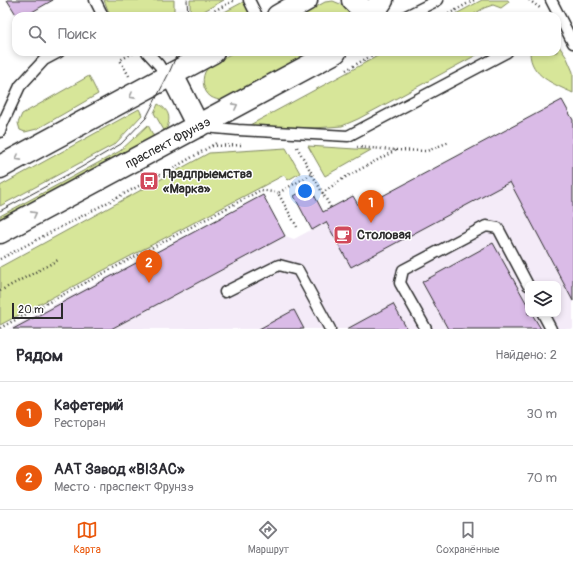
<!DOCTYPE html>
<html lang="ru">
<meta charset="utf-8">
<style>
body{margin:0;font-family:Pangolin,sans-serif;background:#f2f2f3;color:#2b2b33}
.controls{position:absolute;right:12px;bottom:12px;display:grid;overflow:hidden;border-radius:8px;box-shadow:0 2px 6px #0003}
.controls button{width:36px;height:36px;display:grid;place-items:center;padding:0;border:0;border-bottom:1px solid #e1e1e2;background:#fff;color:#2b2b33;font:20px sans-serif}
.scale{position:absolute;left:12px;bottom:10px;width:51px;box-sizing:border-box;padding-left:4px;border:2px solid #2b2b2b;border-top:0;font-size:11px;line-height:14px;white-space:nowrap;color:#2b2b2b;-webkit-text-stroke:3px #fff;paint-order:stroke}
.you{position:absolute;left:305px;top:191px;width:14px;height:14px;margin:-10px;border:3px solid #fff;border-radius:50%;background:#1a73e8;box-shadow:0 0 0 6px #1a73e833}
.badge{display:grid;place-items:center;width:26px;height:26px;border-radius:50%;background:#ea580c;color:#fff;font-size:13px;font-weight:700}
.pin{position:absolute;translate:-50% -33px;filter:drop-shadow(0 1px 2px #0008)}
.pin::after{content:'';position:absolute;top:21px;width:14px;height:12px;background:inherit;clip-path:polygon(0 0,100% 0,50% 100%)}
.list{margin:0;padding:0;list-style:none}
h2{display:flex;justify-content:space-between;align-items:center;height:52px;margin:0;padding:0 16px;font-size:17px}
h2 small{font-size:13px;font-weight:400;color:#7c7c81}
.list li{display:grid;grid-template-columns:26px 1fr auto;gap:12px;align-items:center;box-sizing:border-box;height:64px;padding:0 16px;border-top:1px solid #e1e1e2}
.list b{display:block;font-size:15px;white-space:nowrap}
.list p{margin:0;font-size:13px;white-space:nowrap;color:#7c7c81}
.list em{font-size:13px;font-style:normal;color:#7c7c81}
.icon{flex:none;width:22px;height:22px;fill:none;stroke:currentColor;stroke-width:2;stroke-linecap:round;stroke-linejoin:round}
.map{position:relative;flex:none;width:573px;height:329px;overflow:hidden}
.search{position:absolute;background:#fff;box-shadow:0 2px 6px #0003;left:12px;right:12px;top:12px;height:44px;display:flex;align-items:center;gap:10px;box-sizing:border-box;padding:0 14px;border-radius:12px;color:#7c7c81;font-size:15px}
.sheet{height:180px;background:#fff}
nav{display:flex;justify-content:space-around;align-items:center;box-sizing:border-box;height:56px;border-top:1px solid #e1e1e2;background:#fff;font-size:11px;color:#7c7c81}
nav a{display:grid;justify-items:center;gap:2px}
nav .on{color:#ea580c}
.map>svg:first-child{display:block}
.built{fill:#f4ebf8;fill-rule:evenodd}
.green{fill:#d7e699;stroke:#818862}
.building{fill:#dabbe7;stroke:#2b2b2b}
.lines{fill:none;stroke-linecap:round;stroke-linejoin:round}
.lane-casing{stroke:#2b2b2b;stroke-width:13}
.secondary-casing{stroke:#2b2b2b;stroke-width:25}
.path{stroke:#2b2b2b;stroke-width:2.5;stroke-dasharray:1 3;stroke-linecap:butt}
.lane{stroke:#fff;stroke-width:10}
.secondary{stroke:#fff;stroke-width:22}
.tram{stroke:#2b2b2b;stroke-width:1}
.oneway{stroke:#a0a0a0}
.labels{text-anchor:middle;dominant-baseline:central;stroke-width:3;stroke-linejoin:round;paint-order:stroke}
.street-label{font-size:13px;fill:#2b2b2b;stroke:#fff}
.poi-label{font-size:13px;font-weight:bold;fill:#2b2b2b;stroke:#fff;text-anchor:start}
</style>
<div class="map">
<svg width="573" height="329" viewBox="0 0 573 329">
<rect width="100%" height="100%" fill="#fff"/>
<filter id="ink" filterUnits="userSpaceOnUse"><feTurbulence type="fractalNoise" baseFrequency=".025" numOctaves="2"/><feDisplacementMap in="SourceGraphic" scale="8" xChannelSelector="R" yChannelSelector="G"/><feConvolveMatrix kernelMatrix="1 2 1 2 8 2 1 2 1" color-interpolation-filters="sRGB"/></filter>
<g filter="url(#ink)">
<path class="built" d="M562 100 573 120V329H8L263 195 285 236 294 239 326 222 322 213 353 196 360 208ZM528 284H558V314H528Z"/>
<g class="green">
<polygon points="104,0 174,0 174,16 112,16 109,13"/>
<polygon points="190,0 224,0 195,16 190,16"/>
<polygon points="482,0 508,0 509,2 501,8 493,5 484,8 471,16 452,16"/>
<polygon points="245,1 249,9 248,16 217,16"/>
<polygon points="333,1 345,6 351,16 300,16 325,2"/>
<path d="M557 43 567 58 573 72V93C554 84 530 76 530 52H557Z"/>
<path d="M234 52H316L223 101C219 100 214 99 211 97 202 91 201 76 207 69 214 61 226 57 234 52Z"/>
<polygon points="385,52 482,52 358,119 342,126 314,128 248,126"/>
<polygon points="89,76 98,94 37,129 25,132 20,130 18,123 22,114"/>
<path d="M158 104C171 111 171 120 165 132L154 113Z"/>
<polygon points="139,109 142,115 115,144 0,206 0,186"/>
<polygon points="148,125 155,139 0,223 0,216 120,151"/>
<polygon points="308,146 371,150 325,176"/>
<polygon points="286,148 300,173 288,180 284,175 0,325 0,267 209,153"/>
</g>
<g class="building">
<polygon points="7,0 53,0 25,16 17,16"/>
<polygon points="562,100 573,120 573,301 510,182 351,267 326,222 312,230 294,196 310,187 323,212 353,196 360,208"/>
<polygon points="263,195 285,236 111,329 13,329"/>
<polygon points="493,243 528,306 528,314 532,314 541,329 448,329 422,282"/>
<polygon points="393,304 407,329 347,329"/>
<polygon points="294,310 304,329 259,329"/>
</g>
<g class="lines">
<defs>
<g id="lane">
<polyline points="95,0 103,16"/>
<polyline points="249,0 257,16"/>
<polyline points="551,0 573,43"/>
<polyline points="406,16 438,0"/>
<polyline points="147,52 159,65 167,78"/>
<polyline points="204,127 238,130 348,136 507,52"/>
<polyline points="0,132 2,125 20,86 44,60 59,52"/>
<polyline points="225,292 279,265 298,270 330,329"/>
<polyline points="543,314 551,329"/>
<polyline points="426,329 400,283 403,270 486,226 498,228 528,285"/>
</g>
<g id="secondary">
<polyline points="353,0 361,8 364,16"/>
<polyline points="278,16 306,0"/>
<polyline points="371,16 382,0"/>
<polyline points="172,75 198,126"/>
<polyline points="0,167 213,52"/>
<polyline points="0,232 335,52"/>
</g>
</defs>
<use href="#lane" class="lane-casing"/>
<use href="#secondary" class="secondary-casing"/>
<g class="path">
<polyline points="529,0 540,8"/>
<polyline points="204,16 235,0"/>
<polyline points="445,16 474,0"/>
<polyline points="346,70 378,52"/>
<polyline points="129,76 120,60 135,52"/>
<polyline points="212,146 241,145"/>
<polyline points="297,147 331,208"/>
<polyline points="396,150 427,151 449,142"/>
<polyline points="322,193 344,178 396,150 357,147"/>
<polyline points="297,227 278,193 312,174"/>
<polyline points="0,259 177,166 218,142"/>
<polyline points="0,291 58,260"/>
<polyline points="0,328 261,190 278,193"/>
</g>
<use href="#lane" class="lane"/>
<use href="#secondary" class="secondary"/>
<g class="tram">
<polyline points="187,0 188,16"/>
<polyline points="0,211 80,168 121,144 146,118 169,73 178,52"/>
</g>
</g>
<defs><path id="oneway-chevron" d="M-2-3.5L2.5 0L-2 3.5" fill="none" stroke-width="1.6" stroke-linecap="round" stroke-linejoin="round"/></defs>
<g class="oneway">
<use href="#oneway-chevron" transform="translate(132 96) rotate(152)"/>
<use href="#oneway-chevron" transform="translate(235 106) rotate(-28)"/>
<use href="#oneway-chevron" transform="translate(18 158) rotate(152)"/>
<use href="#oneway-chevron" transform="translate(34 214) rotate(-28)"/>
</g>
</g>
<defs>
<symbol id="bus-square" viewBox="-11 -11 22 22"><rect x="-9" y="-9" width="18" height="18" rx="4" fill="#d1495b" stroke="#fff"/><path d="M-5-6H5V4H4V6H2V4H-2V6H-4V4H-5ZM-3.5-4V0h7V-4ZM-3.5 1.2v1.5H-2V1.2ZM2 1.2v1.5H3.5V1.2Z" fill="#fff"/></symbol>
<symbol id="cafe-square" viewBox="-11 -11 22 22"><rect x="-9" y="-9" width="18" height="18" rx="4" fill="#d1495b" stroke="#fff"/><path d="M-5.5-4.5H6V0H3Q3 3.5 0 3.5H-2.5Q-5.5 3.5-5.5 0ZM3-3.2v2h1.7v-2ZM-6 4.5H4V6H-6Z" fill="#fff"/></symbol>
</defs>
<g fill-rule="evenodd">
<use href="#bus-square" x="138" y="170" width="22" height="22"/>
<use href="#cafe-square" x="332" y="224" width="22" height="22"/>
</g>
<g class="labels">
<g class="street-label">
<text transform="translate(168 143) rotate(-28)">праспект Фрунзэ</text>
</g>
<g class="poi-label">
<text x="163" y="174">Прадпрыемства<tspan x="163" dy="15">«Марка»</tspan></text>
<text x="357" y="235">Столовая</text>
</g>
</g>
</svg>
<div class="controls">
<button><svg class="icon" aria-label="layers" viewBox="0 0 24 24"><path d="M12 4l9 5-9 5-9-5zM3 14l9 5 9-5"/></svg></button>
</div>
<div class="scale">20 m</div>
<div class="you"></div>
<div class="pin badge" style="left:371px;top:223px">1</div>
<div class="pin badge" style="left:149px;top:283px">2</div>
<div class="search"><svg class="icon" aria-label="search" viewBox="0 0 24 24"><circle cx="10" cy="10" r="6"/><path d="M15 15l6 6"/></svg>Поиск</div>
</div>
<section class="sheet">
<h2>Рядом<small>Найдено: 2</small></h2>
<ul class="list">
<li><span class="badge">1</span><div><b>Кафетерий</b><p>Ресторан</p></div><em>30 m</em></li>
<li><span class="badge">2</span><div><b>ААТ Завод «ВІЗАС»</b><p>Место · праспект Фрунзэ</p></div><em>70 m</em></li>
</ul>
</section>
<nav>
<a class="on"><svg class="icon" aria-label="map" viewBox="0 0 24 24"><path d="M3 6l6-2 6 2 6-2v14l-6 2-6-2-6 2zM9 4v14M15 6v14"/></svg>Карта</a>
<a><svg class="icon" aria-label="directions" viewBox="0 0 24 24"><path d="M12 3l9 9-9 9-9-9zM9 14v-3h6M13 9l2 2-2 2"/></svg>Маршрут</a>
<a><svg class="icon" aria-label="saved" viewBox="0 0 24 24"><path d="M7 4h10v16l-5-4-5 4z"/></svg>Сохранённые</a>
</nav>
